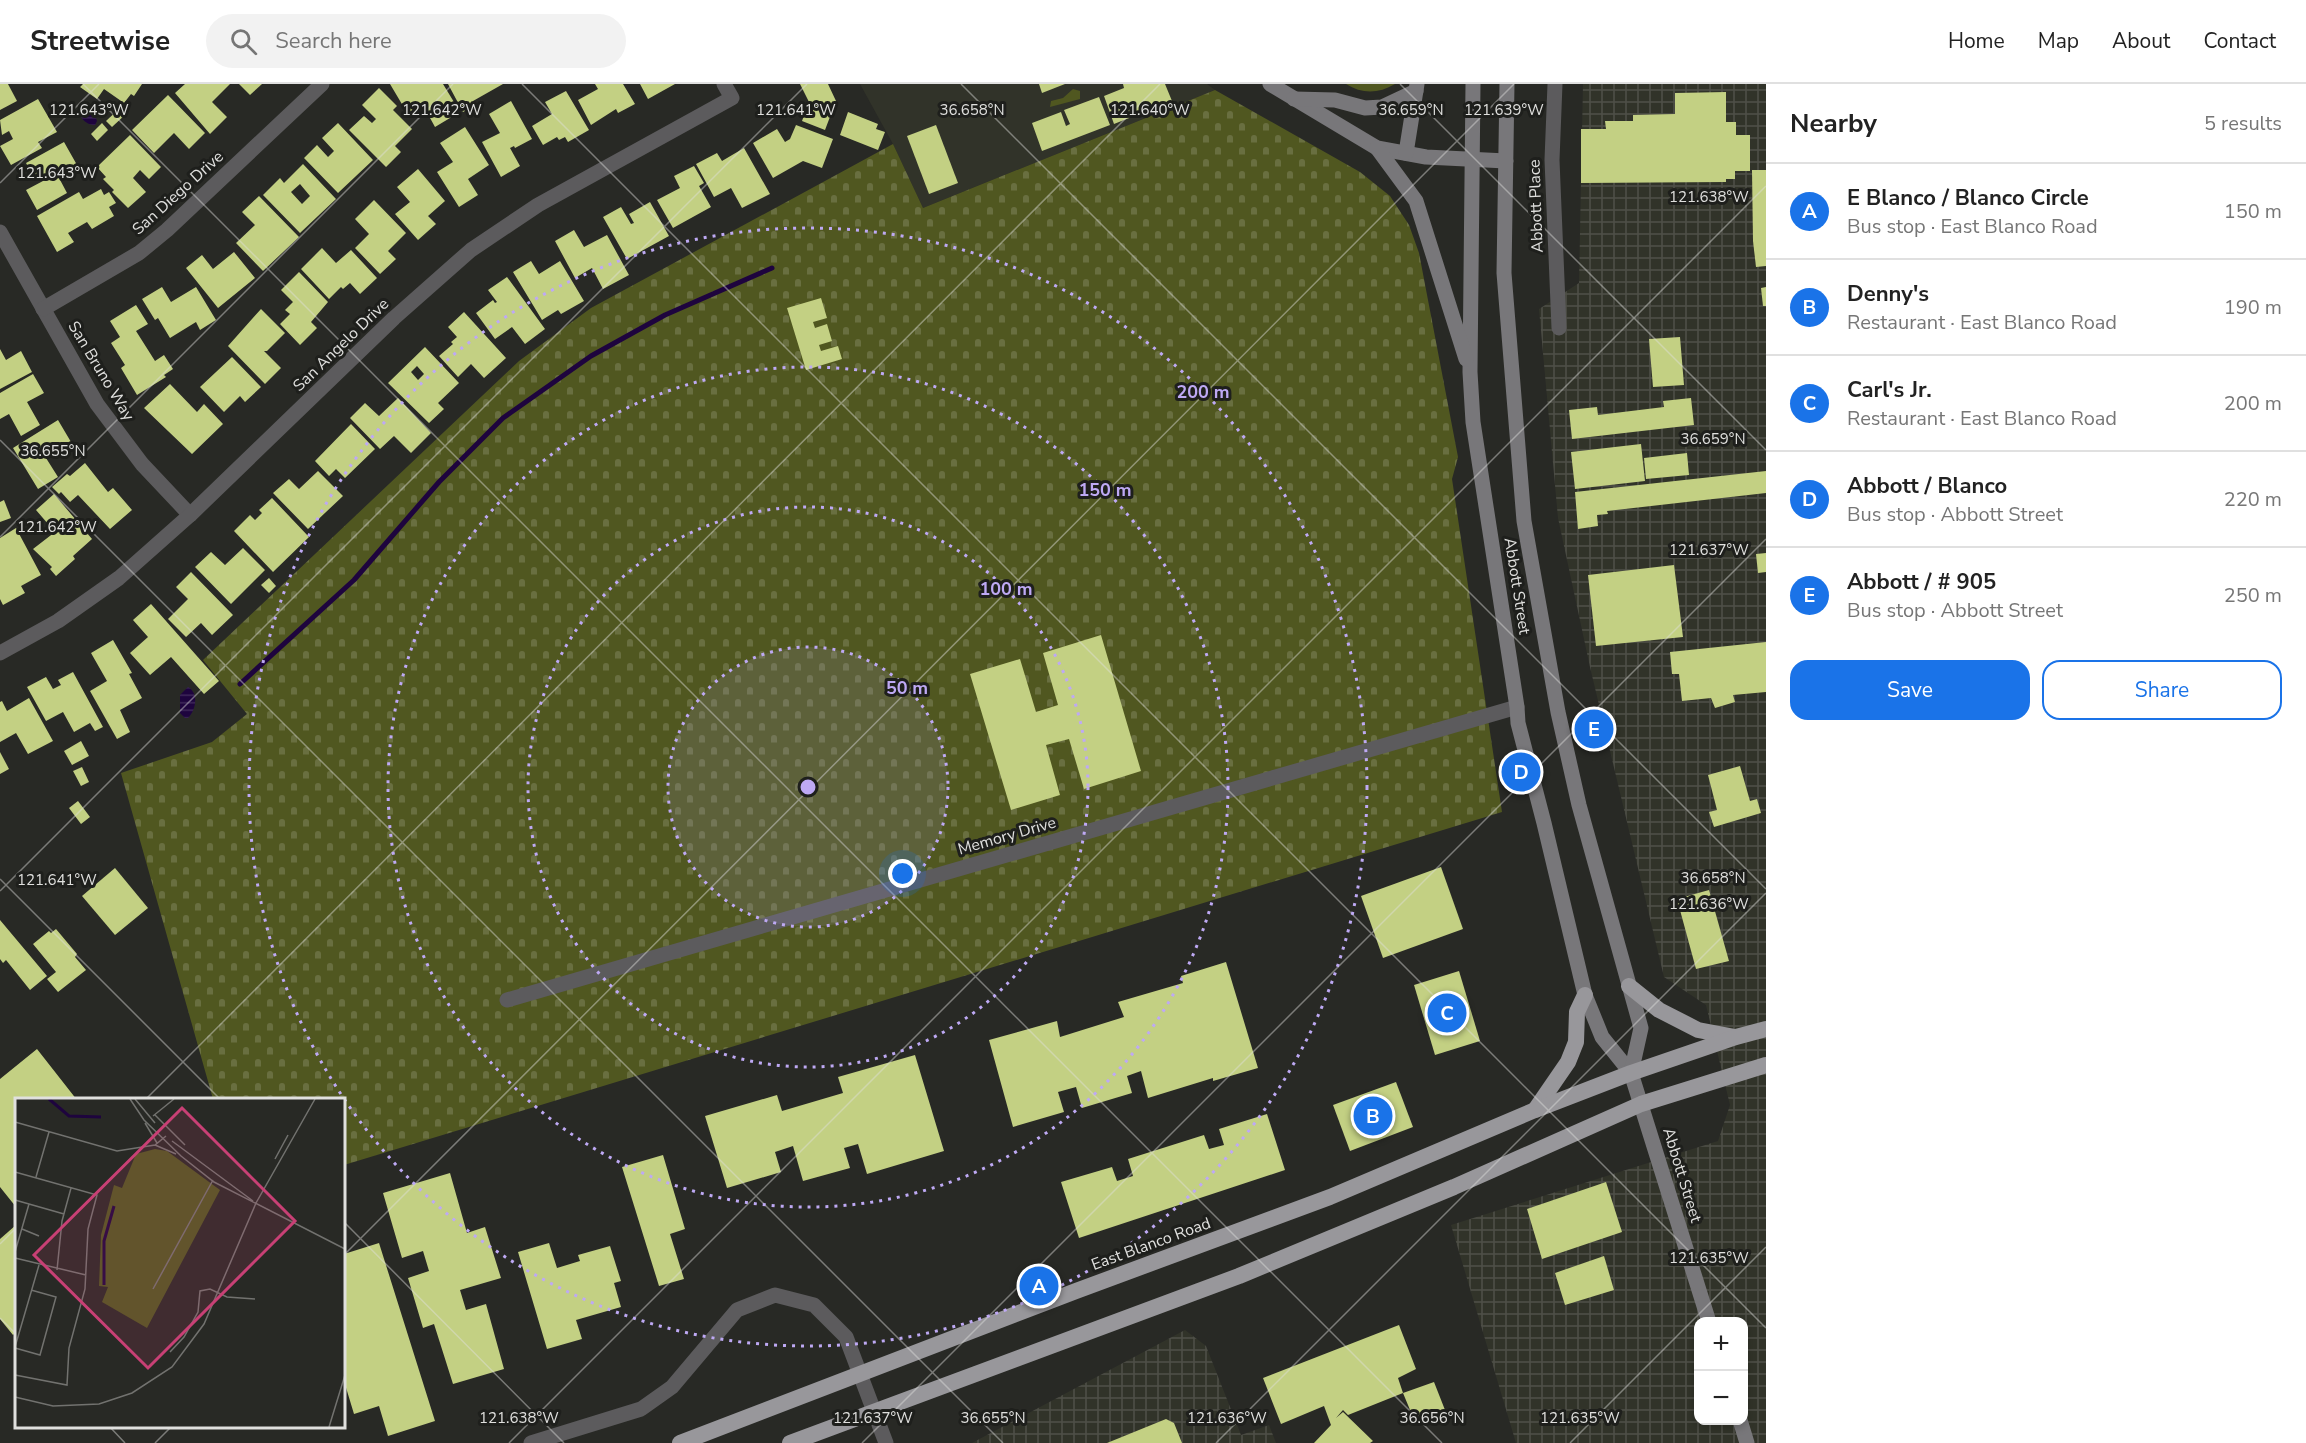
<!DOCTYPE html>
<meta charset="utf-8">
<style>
body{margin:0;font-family:"Nunito Sans",sans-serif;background:#f2f2f2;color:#222}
.controls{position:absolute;right:18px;bottom:18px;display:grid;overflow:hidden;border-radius:12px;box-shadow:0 3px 9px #0003}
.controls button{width:54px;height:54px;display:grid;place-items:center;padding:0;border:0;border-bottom:2px solid #e0e0e0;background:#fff;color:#222;font:30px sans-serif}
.you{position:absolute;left:903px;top:790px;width:21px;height:21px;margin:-15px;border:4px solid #fff;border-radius:50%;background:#1a73e8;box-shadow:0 0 0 9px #1a73e833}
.badge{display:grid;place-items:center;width:39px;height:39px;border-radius:50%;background:#1a73e8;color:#fff;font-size:20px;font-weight:700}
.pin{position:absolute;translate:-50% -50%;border:3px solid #fff;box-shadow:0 2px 6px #0006}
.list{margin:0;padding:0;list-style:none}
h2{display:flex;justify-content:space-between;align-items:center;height:78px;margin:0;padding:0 24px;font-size:26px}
h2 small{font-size:20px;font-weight:400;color:#767676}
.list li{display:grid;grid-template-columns:39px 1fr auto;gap:18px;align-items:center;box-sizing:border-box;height:96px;padding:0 24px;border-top:2px solid #e0e0e0}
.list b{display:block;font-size:22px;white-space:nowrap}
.list p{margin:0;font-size:20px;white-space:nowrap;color:#767676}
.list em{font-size:20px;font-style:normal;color:#767676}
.actions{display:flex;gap:12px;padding:18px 24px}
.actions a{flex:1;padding:14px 0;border:2px solid #1a73e8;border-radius:18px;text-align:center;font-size:21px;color:#1a73e8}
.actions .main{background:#1a73e8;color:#fff}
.icon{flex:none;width:33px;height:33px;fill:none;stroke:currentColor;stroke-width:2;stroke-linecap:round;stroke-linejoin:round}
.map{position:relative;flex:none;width:1766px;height:1359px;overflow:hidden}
header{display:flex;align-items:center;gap:36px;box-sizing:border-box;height:84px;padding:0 30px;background:#fff;border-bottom:2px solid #e0e0e0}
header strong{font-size:28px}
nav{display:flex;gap:33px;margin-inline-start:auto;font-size:21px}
.search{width:420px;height:54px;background:#f2f2f2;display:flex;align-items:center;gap:15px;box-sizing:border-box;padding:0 21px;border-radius:33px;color:#767676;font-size:22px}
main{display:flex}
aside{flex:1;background:#fff}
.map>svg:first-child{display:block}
.built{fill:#313329}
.industrial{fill:url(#industrial-grid);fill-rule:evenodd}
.grass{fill:#505720}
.cemetery{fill:url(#cemetery-stones)}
.water{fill:url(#water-rules)}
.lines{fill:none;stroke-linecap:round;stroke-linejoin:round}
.stream{stroke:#1e043e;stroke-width:5}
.building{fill:#c3d083;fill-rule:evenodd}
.minor{stroke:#5c5b5d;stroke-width:15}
.secondary{stroke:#78777a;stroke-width:15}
.trunk{stroke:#98979b;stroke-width:16}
.ticks{fill:none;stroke:#e0e0de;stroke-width:1.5;stroke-opacity:0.45}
.ring{fill:none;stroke:#bea9f4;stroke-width:3;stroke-dasharray:3 6}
.labels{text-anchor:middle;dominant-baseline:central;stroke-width:6;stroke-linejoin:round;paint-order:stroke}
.street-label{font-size:16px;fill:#e0e0de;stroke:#1e1f1c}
.inset-river{fill:none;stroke:#1e043e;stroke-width:3}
.inset-road{fill:none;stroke:#72726f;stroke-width:1.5}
.view{fill:#c84075;fill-opacity:0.15;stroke:#c84075;stroke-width:3}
.inset-edge{fill:none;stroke:#e0e0de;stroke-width:3}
.ticks-label{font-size:15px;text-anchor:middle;fill:#e0e0de;stroke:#1e1f1c;stroke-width:6;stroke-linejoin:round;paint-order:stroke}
.centre{fill:#bea9f4;stroke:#1e1f1c;stroke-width:3}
.ring-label{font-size:18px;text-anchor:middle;font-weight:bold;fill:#bea9f4;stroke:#1e1f1c;stroke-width:6;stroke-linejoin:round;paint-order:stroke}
</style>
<header>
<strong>Streetwise</strong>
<div class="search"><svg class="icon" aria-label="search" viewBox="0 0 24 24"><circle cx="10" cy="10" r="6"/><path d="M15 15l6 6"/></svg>Search here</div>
<nav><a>Home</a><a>Map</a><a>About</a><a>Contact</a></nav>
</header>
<main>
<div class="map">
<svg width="1766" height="1359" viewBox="0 0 1766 1359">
<defs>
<pattern id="industrial-grid" width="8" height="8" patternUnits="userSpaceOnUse" patternTransform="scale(1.5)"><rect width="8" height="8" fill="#313329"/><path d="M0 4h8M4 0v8" fill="none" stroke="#4f5048"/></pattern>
<pattern id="cemetery-stones" width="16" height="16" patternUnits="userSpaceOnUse" patternTransform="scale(1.5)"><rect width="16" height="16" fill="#505720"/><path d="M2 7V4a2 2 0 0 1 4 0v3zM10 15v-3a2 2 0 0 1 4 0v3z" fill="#696f40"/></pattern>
<pattern id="water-rules" width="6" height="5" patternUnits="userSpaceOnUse" patternTransform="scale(1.5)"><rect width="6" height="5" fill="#1e043e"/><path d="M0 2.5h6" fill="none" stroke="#3e2859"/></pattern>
</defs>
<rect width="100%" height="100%" fill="#282925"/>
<polygon class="built" points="860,0 1207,0 1215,6 923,124 893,60"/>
<g class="industrial">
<path d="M1583 0H1766V1359H1516L1451 1141 1718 1057 1730 1021 1706 921 1664 893 1590 583 1558 434 1539 225 1579 199ZM1698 1238H1744V1336H1698Z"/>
<polygon points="1185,1246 1206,1262 1241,1351 1269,1341 1276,1359 972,1359"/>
</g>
<g class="grass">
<path d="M1346 0H1395C1378 10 1362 10 1346 0Z"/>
<polygon points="1073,5 1080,7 1080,15 1050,23 1051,17 1063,14"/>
</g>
<polygon class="cemetery" points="1215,6 1360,88 1390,112 1409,141 1419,169 1458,373 1452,395 1502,728 344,1081 344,1016 213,1015 121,689 212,658 247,630 203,576 519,277 591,224 893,60 923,124"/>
<g class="water">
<path d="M86 18 92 22 97 37 95 41C84 41 77 31 80 20Z"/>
<path d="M188 603C199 609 196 626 188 634H185L180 629V611Z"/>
</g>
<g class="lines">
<polyline class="stream" points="240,600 354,496 439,398 503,334 591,272 665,231 772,184"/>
</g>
<g class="building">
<polygon points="0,0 8,0 17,17 0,26"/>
<polygon points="83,0 142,0 134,12 131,10 124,19 104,5 97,15 80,3"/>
<polygon points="185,0 230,0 212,18 227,33 210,50 175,9"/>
<polygon points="239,0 262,0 250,11"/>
<polygon points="390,0 443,0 460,28 435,43 424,23 409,32"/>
<polygon points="448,0 503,0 473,17 476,21 463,28"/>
<polygon points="595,0 623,0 635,20 618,29 616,25 591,41 578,16 598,5"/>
<polygon points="640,0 675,0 648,15"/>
<polygon points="800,0 828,0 836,17 825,46 802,37 809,18"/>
<polygon points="1039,0 1065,0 1042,9"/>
<polygon points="1123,0 1165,0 1172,17 1114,40 1104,12 1124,4"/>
<polygon points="379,4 397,22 393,26 412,45 395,62 401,68 386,83 349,46 364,32 372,39 376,35 362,21"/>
<polygon points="566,7 589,46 568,58 565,53 559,56 557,53 543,61 532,42 552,30 545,18"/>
<polygon points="1726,8 1726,38 1736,38 1736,51 1750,51 1750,87 1735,87 1735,95 1726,95 1726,98 1581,99 1581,45 1606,45 1605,37 1633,37 1633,31 1675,30 1675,9"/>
<polygon points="168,11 205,49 189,65 174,49 154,69 132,46"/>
<polygon points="1099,13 1110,41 1042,67 1032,39 1061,28 1066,42 1070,40 1064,26"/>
<polygon points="38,15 57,48 38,58 42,64 11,81 0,62 13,55 9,47 2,51 0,36"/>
<polygon points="511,17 532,55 515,64 514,62 510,64 520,82 501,93 482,58 500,49 489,30"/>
<polygon points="121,23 127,29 112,43 106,37"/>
<polygon points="848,28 878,40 876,45 885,48 878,66 840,51"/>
<polygon points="102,39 108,46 97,57 91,50"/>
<polygon points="338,39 373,76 338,109 304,74 317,61 328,73 334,67 322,54"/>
<polygon points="796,41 833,55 822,84 803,77 773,94 753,59 777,45 785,58 790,55"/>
<polygon points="936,41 958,99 929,110 907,52"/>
<polygon points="465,43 489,81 468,95 478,111 459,123 437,88 453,78 440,59"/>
<polygon points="130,51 161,83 149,95 140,86 133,94 146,108 128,124 112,108 114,106 103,95 106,93 97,83"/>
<polygon points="64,58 77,81 58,92 67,109 37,126 26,106 43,97 39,89 33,92 26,79"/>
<polygon points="744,64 770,110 742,124 731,104 714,113 696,80 717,69 722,77"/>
<path d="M303 80 336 115 300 149 263 111 280 94 284 99ZM300 100 310 112 302 120 291 108Z"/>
<polygon points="694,82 704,99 699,102 711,123 673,144 657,116 680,104 674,92"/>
<polygon points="418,85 445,117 428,132 436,140 418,156 395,130 410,118 397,103"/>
<polygon points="1752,86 1766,86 1766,182 1756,183 1753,157"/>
<polygon points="101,105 104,111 109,108 116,119 109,123 114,132 92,145 87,138 68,149 74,158 57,168 37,132 79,108 83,115"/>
<polygon points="259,112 299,153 263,187 236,159 255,141 242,128"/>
<polygon points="374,116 406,149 388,167 396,175 380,190 355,164 369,150 355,135"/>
<polygon points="650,118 669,152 627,175 603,133 621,123 631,140 634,139 629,130"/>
<polygon points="574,146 584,163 607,151 629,191 603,205 592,184 575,194 555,157"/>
<polygon points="322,164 336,179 351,166 377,194 360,210 350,199 343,205 341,203 329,215 301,185"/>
<polygon points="234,168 255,194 218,224 186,184 202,171 213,185"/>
<polygon points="531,177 539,190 560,177 584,217 561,230 558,226 542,236 513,188"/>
<polygon points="299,188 328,218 311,238 317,244 300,261 280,240 290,230 285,226 293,218 281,206"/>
<polygon points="507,193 545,245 525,260 512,243 495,255 476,229 493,216 495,219 497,218 488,206"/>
<polygon points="162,203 171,218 196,203 216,236 200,246 196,238 170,254 158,234 155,236 142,215"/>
<polygon points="1766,203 1766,222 1763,222 1761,204"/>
<polygon points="821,214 827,234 813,238 815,244 827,240 832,257 819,261 821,267 838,262 842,275 806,286 787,224"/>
<polygon points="136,221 148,240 136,247 155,277 164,271 173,285 164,291 166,293 137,311 121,284 125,281 111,259 120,253 110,237"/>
<polygon points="261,225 285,249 267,267 264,267 281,284 265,300 228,262"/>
<polygon points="464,228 506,274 484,294 471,280 458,293 439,272 453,260 451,258 457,253 448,243"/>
<polygon points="1680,253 1684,301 1653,303 1649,255"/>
<path d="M425 263 459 299 438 319 444 325 429 339 388 299ZM417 282 424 290 418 296 411 288Z"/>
<polygon points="0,265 6,276 21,267 32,288 0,305"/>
<polygon points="232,273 261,303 245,318 240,312 224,328 200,303"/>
<polygon points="33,290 44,309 27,318 40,341 21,352 9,330 0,335 0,309"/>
<polygon points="170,300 197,328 204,320 223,340 192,370 144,324"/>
<polygon points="398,314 431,349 411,369 394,352 380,365 350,334 365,319 379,332"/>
<polygon points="1691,314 1694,341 1572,355 1569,326 1597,323 1598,331 1664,323 1663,317"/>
<polygon points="58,336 71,358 46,374 58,393 38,405 13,364"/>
<polygon points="351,340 375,365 345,394 336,385 329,392 315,377"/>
<polygon points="1641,360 1645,397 1575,405 1571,368"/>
<polygon points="1687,369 1689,391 1646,395 1644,374"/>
<polygon points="85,379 108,408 113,404 132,426 110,445 78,411 70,418 61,408 59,410 52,403 67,390 70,392"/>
<polygon points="318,387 343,412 308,445 273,409 289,395 299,405"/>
<polygon points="1766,387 1766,409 1607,427 1608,430 1597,431 1598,442 1578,445 1575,408"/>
<polygon points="54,410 92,455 73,472 75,475 56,492 50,485 52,483 33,465 55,448 36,426"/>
<polygon points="272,414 309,453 273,488 234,447 250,431 255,436 262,429 259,426"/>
<polygon points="4,416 11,434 0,438 0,418"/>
<polygon points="16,444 41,491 21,502 25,509 3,521 0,515 0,454"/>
<polygon points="243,464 265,486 231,520 195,483 211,468 225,481"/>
<polygon points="1766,469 1766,488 1758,489 1756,470"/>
<polygon points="1674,481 1683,553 1596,562 1588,491"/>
<polygon points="191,488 233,531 212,551 201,539 186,553 168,535 188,515 176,503"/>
<polygon points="269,494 276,502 269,509 261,501"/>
<polygon points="151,520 219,597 204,610 171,573 150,591 130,569 148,553 133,536"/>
<polygon points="1101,551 1141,687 1084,705 1069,655 1046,661 1060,711 1011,726 970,590 1020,575 1036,628 1058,621 1043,569"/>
<polygon points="113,556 132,589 129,590 142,614 120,626 130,648 117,655 90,607 107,597 91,569"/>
<polygon points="1766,558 1766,608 1733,611 1735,618 1715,624 1711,614 1682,617 1679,590 1672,590 1670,568"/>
<polygon points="73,588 103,643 95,647 90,639 74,648 63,628 46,637 27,603 46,593 53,605 61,601 58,596"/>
<polygon points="29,614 53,657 28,670 16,649 0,658 0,618 2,617 7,627"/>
<polygon points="81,657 89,672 72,681 64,667"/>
<polygon points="0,668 9,685 0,690"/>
<polygon points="1740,682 1750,717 1757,715 1761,729 1714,743 1709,728 1717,726 1708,691"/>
<polygon points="82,683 89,698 81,702 73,687"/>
<polygon points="78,717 90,733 81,740 69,724"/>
<polygon points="1441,783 1463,845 1383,874 1361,812"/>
<polygon points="115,784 148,824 115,851 82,812"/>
<polygon points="1709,806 1729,877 1696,885 1677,815"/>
<polygon points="0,836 47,892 30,906 6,876 3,879 0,875"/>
<polygon points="56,845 77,870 75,873 86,886 58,908 47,895 56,888 33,860 49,847 51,849"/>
<polygon points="1226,878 1258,984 1213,997 1213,994 1148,1014 1141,987 1127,992 1132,1009 1082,1024 1076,1003 1058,1008 1064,1028 1013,1043 989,956 1057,937 1060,953 1124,933 1118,918 1183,899 1181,892"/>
<polygon points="1459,887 1480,957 1435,971 1414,901"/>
<polygon points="37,965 77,1016 16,1016 16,1123 0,1103 0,995"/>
<polygon points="915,971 944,1067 867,1090 858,1060 844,1064 850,1084 803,1097 793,1062 775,1068 781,1088 727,1104 705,1032 777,1011 782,1027 843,1009 838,993"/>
<polygon points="1396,998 1413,1043 1350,1067 1333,1021"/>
<polygon points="1267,1030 1285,1086 1079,1154 1061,1098 1112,1083 1117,1097 1133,1092 1128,1075 1204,1051 1209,1065 1224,1061 1219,1045"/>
<polygon points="663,1071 685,1145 670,1150 684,1195 659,1202 622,1083"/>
<polygon points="450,1089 467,1149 485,1143 501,1194 460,1206 466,1226 486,1220 504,1285 453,1300 434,1240 423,1244 408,1194 429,1187 423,1167 402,1174 383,1109"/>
<polygon points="1606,1098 1622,1148 1542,1175 1527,1125"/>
<polygon points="16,1141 16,1248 13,1251 0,1235 0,1155"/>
<polygon points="379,1159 435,1337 388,1352 379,1322 354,1330 344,1297 344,1170"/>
<polygon points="549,1159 557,1184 580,1177 578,1171 610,1162 621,1197 614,1199 621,1223 576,1236 582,1255 547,1265 518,1168"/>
<polygon points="1604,1172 1614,1206 1565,1221 1555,1189"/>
<polygon points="1399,1241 1416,1285 1398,1294 1403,1309 1434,1298 1445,1326 1415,1338 1403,1309 1348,1331 1343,1326 1336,1334 1343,1328 1373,1357 1370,1359 1314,1359 1331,1341 1324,1322 1281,1340 1263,1294"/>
<polygon points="1166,1335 1174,1339 1182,1359 1107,1359"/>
</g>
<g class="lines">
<g class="minor">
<polyline points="1555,0 1552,76 1559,244"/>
<polyline points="0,148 97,320 142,380 190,431"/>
<polyline points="43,225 139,169 167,146 322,0"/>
<polyline points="0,569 58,537 119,494 190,431 394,234 471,166 538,121 732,14 724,0"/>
<polyline points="507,916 1517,623"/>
<polyline points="531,1359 641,1325 672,1303 737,1226 775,1211 814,1221 846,1253 886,1359"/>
</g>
<g class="secondary">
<polyline points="1270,0 1377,64 1426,73 1506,77"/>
<polyline points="1473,0 1470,288 1473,338 1517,623 1518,639 1544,739 1585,911 1602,953 1631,989 1709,1238"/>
<polyline points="1507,0 1504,189 1524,437 1558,628 1579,721 1641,944 1631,989"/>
<polyline points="1294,15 1335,16 1365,24 1382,23 1416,7"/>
<polyline points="1377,64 1416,117 1466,275"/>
<polyline points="1406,69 1417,0"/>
<polyline points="1740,1336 1747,1359"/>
</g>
<g class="trunk">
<polyline points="1629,902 1659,926 1698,946 1735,953"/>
<polyline points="1535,1026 1568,978 1576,958 1577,928 1585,911"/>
<polyline points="680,1359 1076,1207 1330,1113 1535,1026 1631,989 1736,953 1766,945"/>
<polyline points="790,1359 1239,1192 1454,1103 1641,1020 1766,981"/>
</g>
</g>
<path class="ticks" d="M83 0 1442 1359M522 0 1766 1244M961 0 1766 805M1400 0 1766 366M0 99 99 0M0 356 1003 1359M0 453 453 0M0 795 221 1016M0 807 807 0M145 1016 1160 0M344 1138 564 1359M0 1160 16 1144M344 1171 1514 0M0 1234 16 1250M109 1342 125 1359M155 1359 172 1342M509 1359 1766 102M862 1359 1766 455M1216 1359 1766 809M1570 1359 1766 1163"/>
<circle cx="808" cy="703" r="140" fill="#bea9f4" fill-opacity=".12"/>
<g class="ring">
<circle cx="808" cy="703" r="140"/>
<circle cx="808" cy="703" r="280"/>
<circle cx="808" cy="703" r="420"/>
<circle cx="808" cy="703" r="559"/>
</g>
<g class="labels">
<g class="street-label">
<text transform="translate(178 109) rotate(-42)">San Diego Drive</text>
<text transform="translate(1536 122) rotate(-92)">Abbott Place</text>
<text transform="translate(341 261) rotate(-44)">San Angelo Drive</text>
<text transform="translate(101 287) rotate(59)">San Bruno Way</text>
<text transform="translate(1517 502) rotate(81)">Abbott Street</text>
<text transform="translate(1007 752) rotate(-16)">Memory Drive</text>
<text transform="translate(1682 1091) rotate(73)">Abbott Street</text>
<text transform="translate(1151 1160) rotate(-20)">East Blanco Road</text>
</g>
</g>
<g transform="translate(15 1014)">
<rect width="330" height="330" fill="#282925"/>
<path d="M140 51 152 53 205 92 132 230 87 204 93 189 84 188 86 137 99 87 107 90 121 56Z" fill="#505720"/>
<path class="inset-river" d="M34 1 54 18 86 19M89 187V143L99 108"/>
<path class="inset-road" d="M115 1 129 22 166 58 199 84 330 151M120 1 140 25M140 17 170 47M138 18 159 1M0 24 102 53 140 47 151 38M130 25 142 45M157 43 238 103M140 47 161 56M260 61 273 37M0 74 82 97 73 131 70 191 54 250 52 287 0 277M21 79 34 34M0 102 49 116M7 131 24 138M0 154 14 106M0 160 71 177M42 172 47 123 56 90M138 191 198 82M0 249 24 167M0 250 25 257 41 199 16 192M155 254 169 239 183 214 185 193 195 191 212 199 240 201M0 299 38 308 84 306 117 295 157 269 189 226 241 105 300 1M314 329 330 277"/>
<path class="view" d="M167 10 280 123 133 270 19 157Z"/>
<rect width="330" height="330" class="inset-edge"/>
</g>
<g class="ticks-label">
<text x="89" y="31">121.643°W</text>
<text x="442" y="31">121.642°W</text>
<text x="796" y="31">121.641°W</text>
<text x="972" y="31">36.658°N</text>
<text x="1411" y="31">36.659°N</text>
<text x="1504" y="31">121.639°W</text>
<text x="1150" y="31">121.640°W</text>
<text x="57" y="94">121.643°W</text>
<text x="1709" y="118">121.638°W</text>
<text x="1713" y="360">36.659°N</text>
<text x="53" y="372">36.655°N</text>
<text x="57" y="448">121.642°W</text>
<text x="1709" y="471">121.637°W</text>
<text x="1713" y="799">36.658°N</text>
<text x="57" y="801">121.641°W</text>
<text x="1709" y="825">121.636°W</text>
<text x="1709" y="1179">121.635°W</text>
<text x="519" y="1339">121.638°W</text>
<text x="873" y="1339">121.637°W</text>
<text x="1227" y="1339">121.636°W</text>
<text x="1580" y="1339">121.635°W</text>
<text x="993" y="1339">36.655°N</text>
<text x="1432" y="1339">36.656°N</text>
</g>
<circle cx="808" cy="703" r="9" class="centre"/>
<g class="ring-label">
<text x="1203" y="314">200 m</text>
<text x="1105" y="412">150 m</text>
<text x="1006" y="511">100 m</text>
<text x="907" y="610">50 m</text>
</g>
</svg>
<div class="controls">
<button>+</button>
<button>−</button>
</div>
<div class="you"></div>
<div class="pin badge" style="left:1039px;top:1202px">A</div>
<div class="pin badge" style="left:1373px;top:1032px">B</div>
<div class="pin badge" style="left:1447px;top:929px">C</div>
<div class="pin badge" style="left:1521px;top:688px">D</div>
<div class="pin badge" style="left:1594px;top:645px">E</div>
</div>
<aside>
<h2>Nearby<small>5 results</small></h2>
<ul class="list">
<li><span class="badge">A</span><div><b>E Blanco / Blanco Circle</b><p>Bus stop · East Blanco Road</p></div><em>150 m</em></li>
<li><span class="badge">B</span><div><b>Denny's</b><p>Restaurant · East Blanco Road</p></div><em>190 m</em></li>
<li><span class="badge">C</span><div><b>Carl's Jr.</b><p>Restaurant · East Blanco Road</p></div><em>200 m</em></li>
<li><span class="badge">D</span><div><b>Abbott / Blanco</b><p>Bus stop · Abbott Street</p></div><em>220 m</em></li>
<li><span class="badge">E</span><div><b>Abbott / # 905</b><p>Bus stop · Abbott Street</p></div><em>250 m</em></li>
</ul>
<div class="actions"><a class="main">Save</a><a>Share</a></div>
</aside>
</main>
